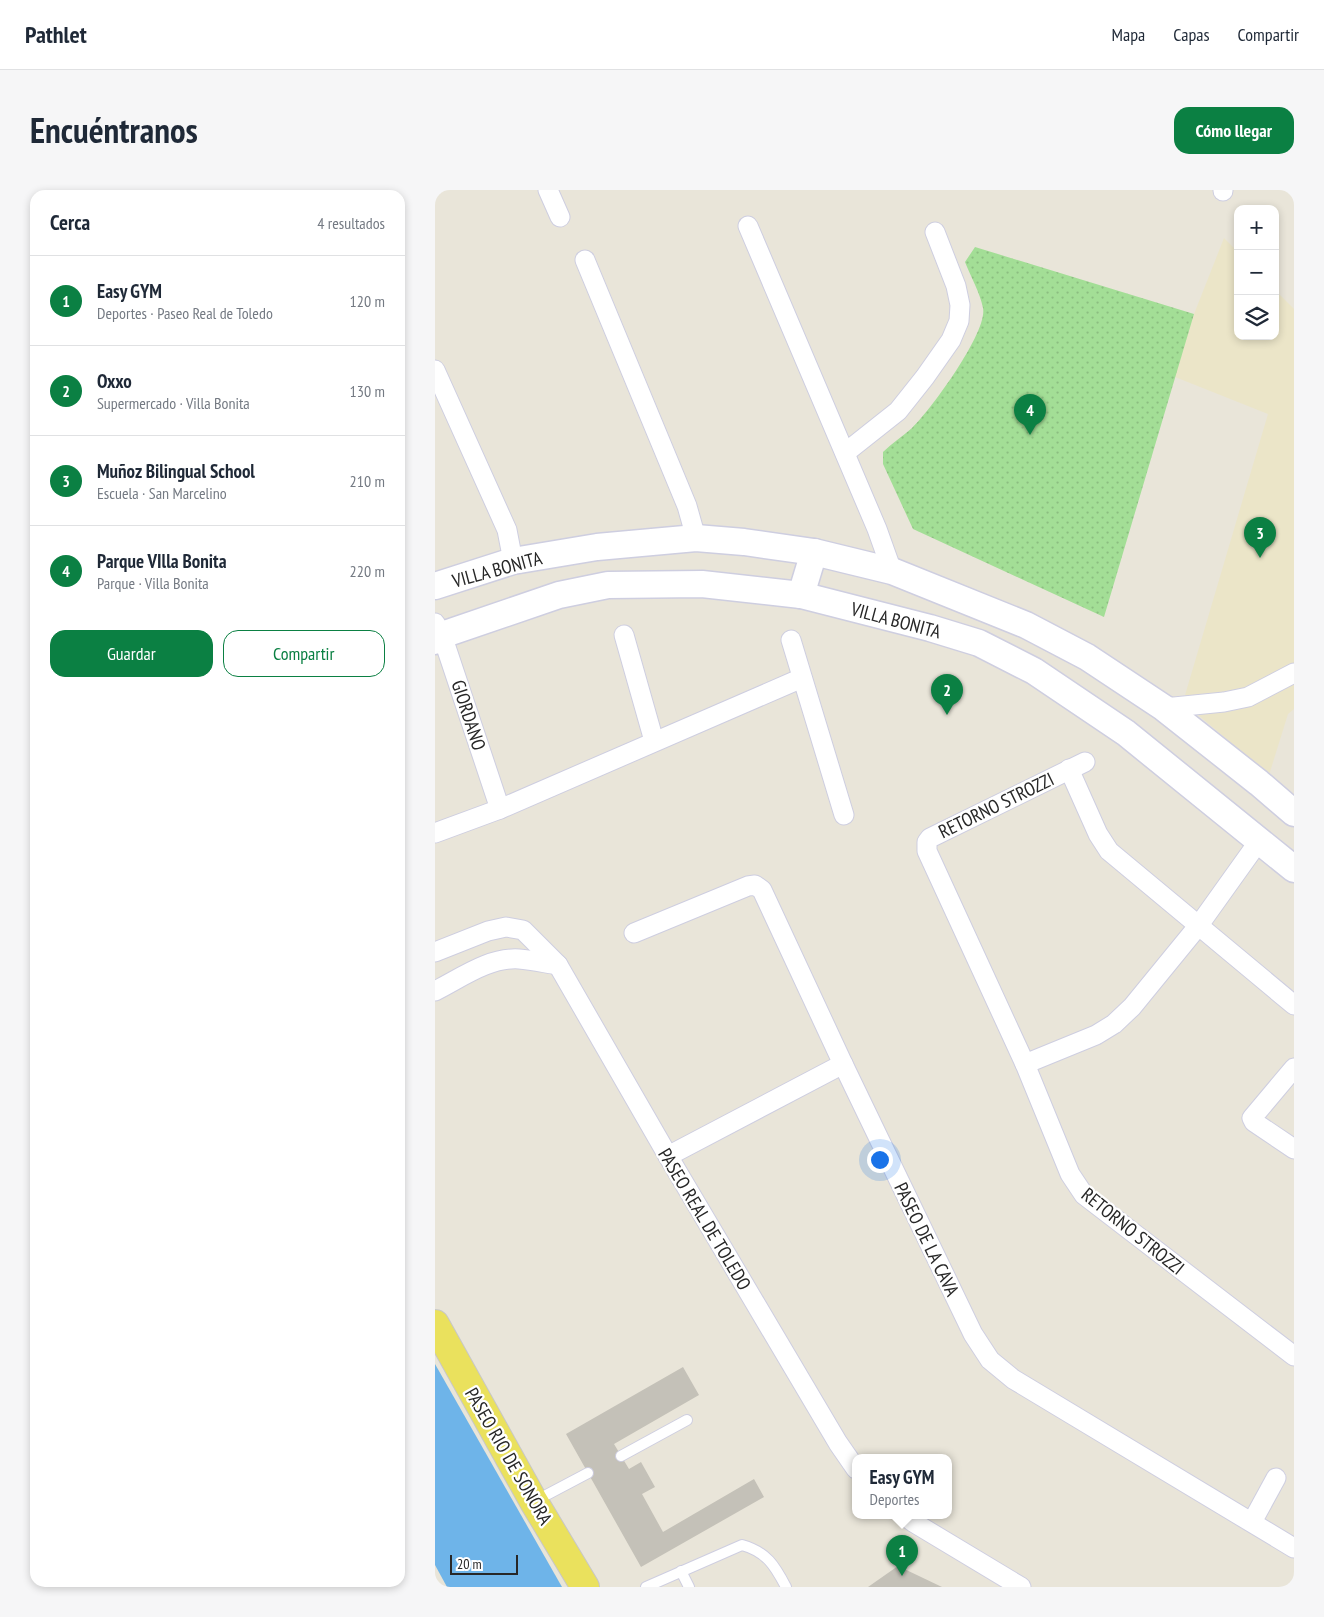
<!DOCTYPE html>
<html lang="es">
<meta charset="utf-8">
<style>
body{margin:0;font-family:"PT Sans Narrow",sans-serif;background:#f6f6f7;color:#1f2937}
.controls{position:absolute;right:15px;top:15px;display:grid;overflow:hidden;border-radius:10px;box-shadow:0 2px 8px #0003}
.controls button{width:45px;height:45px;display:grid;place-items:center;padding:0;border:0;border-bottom:1px solid #e0e1e3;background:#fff;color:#1f2937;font:25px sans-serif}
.scale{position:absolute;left:15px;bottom:12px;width:68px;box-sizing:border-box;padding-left:5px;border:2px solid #272727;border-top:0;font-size:14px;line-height:18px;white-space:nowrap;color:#272727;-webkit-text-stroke:4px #fff;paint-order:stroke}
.you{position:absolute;left:444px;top:969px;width:18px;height:18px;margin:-12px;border:4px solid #fff;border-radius:50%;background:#1a73e8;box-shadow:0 0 0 8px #1a73e833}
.badge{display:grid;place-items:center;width:32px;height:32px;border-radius:50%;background:#0b8043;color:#fff;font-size:16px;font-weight:700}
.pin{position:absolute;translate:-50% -41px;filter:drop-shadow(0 1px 2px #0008)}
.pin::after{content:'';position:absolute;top:26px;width:18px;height:15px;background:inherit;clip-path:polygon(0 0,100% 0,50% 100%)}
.popup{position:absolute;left:417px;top:1264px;width:100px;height:65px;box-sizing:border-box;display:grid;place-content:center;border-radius:10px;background:#fff;filter:drop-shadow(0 1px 4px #0005);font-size:16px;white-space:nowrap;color:#747a83}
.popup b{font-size:19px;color:#1f2937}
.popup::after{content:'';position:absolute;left:50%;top:100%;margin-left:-10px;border:10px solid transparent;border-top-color:#fff}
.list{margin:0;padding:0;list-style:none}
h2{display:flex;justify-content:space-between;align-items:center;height:65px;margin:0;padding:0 20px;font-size:21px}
h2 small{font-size:16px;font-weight:400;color:#747a83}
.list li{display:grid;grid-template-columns:32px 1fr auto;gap:15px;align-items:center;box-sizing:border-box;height:90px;padding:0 20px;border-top:1px solid #e0e1e3}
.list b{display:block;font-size:19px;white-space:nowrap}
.list p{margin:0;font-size:16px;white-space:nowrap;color:#747a83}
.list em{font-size:16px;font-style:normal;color:#747a83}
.actions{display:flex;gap:10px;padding:15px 20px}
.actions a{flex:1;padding:11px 0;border:1px solid #0b8043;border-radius:15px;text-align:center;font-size:18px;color:#0b8043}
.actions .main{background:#0b8043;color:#fff}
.icon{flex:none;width:28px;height:28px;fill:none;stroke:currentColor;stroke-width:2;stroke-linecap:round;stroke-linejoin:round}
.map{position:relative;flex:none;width:859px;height:1397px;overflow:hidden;border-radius:15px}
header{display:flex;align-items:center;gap:30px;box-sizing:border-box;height:70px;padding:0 25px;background:#fff;border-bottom:1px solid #e0e1e3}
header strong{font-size:24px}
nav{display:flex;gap:28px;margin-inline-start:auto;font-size:18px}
.intro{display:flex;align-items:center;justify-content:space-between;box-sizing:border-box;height:120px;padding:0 30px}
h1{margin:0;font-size:35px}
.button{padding:12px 22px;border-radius:15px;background:#0b8043;color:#fff;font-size:18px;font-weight:700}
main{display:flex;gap:30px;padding:0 30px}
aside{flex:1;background:#fff;border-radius:15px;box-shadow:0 2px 8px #0003}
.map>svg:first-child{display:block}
.education{fill:#ebe5c8}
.park{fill:url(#park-dots)}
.water{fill:#6eb4e9}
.building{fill:#c4c1b8}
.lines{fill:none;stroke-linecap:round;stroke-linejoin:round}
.lane-casing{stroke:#cecee0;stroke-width:12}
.street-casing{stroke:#cecee0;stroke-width:21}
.secondary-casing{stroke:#cecee0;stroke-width:29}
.primary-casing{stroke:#c7c7c7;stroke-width:30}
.lane{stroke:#fff;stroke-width:10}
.street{stroke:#fff;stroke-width:19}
.secondary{stroke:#fff;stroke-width:26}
.primary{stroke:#eae15d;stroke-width:28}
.labels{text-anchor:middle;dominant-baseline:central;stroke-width:4.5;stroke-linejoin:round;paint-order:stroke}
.street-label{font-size:19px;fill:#272727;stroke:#fff}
</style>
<header>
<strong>Pathlet</strong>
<nav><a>Mapa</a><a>Capas</a><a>Compartir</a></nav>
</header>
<div class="intro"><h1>Encuéntranos</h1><a class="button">Cómo llegar</a></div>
<main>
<aside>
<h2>Cerca<small>4 resultados</small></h2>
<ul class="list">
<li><span class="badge">1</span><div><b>Easy GYM</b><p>Deportes · Paseo Real de Toledo</p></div><em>120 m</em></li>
<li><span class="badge">2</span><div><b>Oxxo</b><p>Supermercado · Villa Bonita</p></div><em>130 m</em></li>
<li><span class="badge">3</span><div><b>Muñoz Bilingual School</b><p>Escuela · San Marcelino</p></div><em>210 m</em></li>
<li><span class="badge">4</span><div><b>Parque VIlla Bonita</b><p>Parque · Villa Bonita</p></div><em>220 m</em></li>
</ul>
<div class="actions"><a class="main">Guardar</a><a>Compartir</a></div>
</aside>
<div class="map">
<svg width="859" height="1397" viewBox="0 0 859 1397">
<defs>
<pattern id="park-dots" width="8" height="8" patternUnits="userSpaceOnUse" patternTransform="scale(1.25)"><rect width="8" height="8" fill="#a3de96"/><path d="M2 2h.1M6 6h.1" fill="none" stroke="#8cbe81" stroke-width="1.8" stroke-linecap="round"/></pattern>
</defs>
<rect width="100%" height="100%" fill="#e9e5d9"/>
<polygon class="education" points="789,48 803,62 803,146 840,146 840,100 859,119 859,519 853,524 834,585 748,512 833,224 735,185"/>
<path class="park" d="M540 57 759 124 669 427 478 339 448 274V262C457 253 467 247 477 238 495 221 553 142 548 118 545 103 536 87 530 72Z"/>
<polygon class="water" points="0,1174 127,1397 12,1397 0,1375"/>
<g class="building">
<polygon points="248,1177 264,1205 179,1254 194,1279 206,1272 220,1297 207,1304 228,1342 319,1289 329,1307 206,1377 131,1244"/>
<polygon points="463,1376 507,1397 433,1397"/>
</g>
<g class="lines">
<defs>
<g id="lane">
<polyline points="186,1266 252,1230"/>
<polyline points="100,1311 153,1283"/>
<polyline points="246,1381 254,1397"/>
<path d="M211 1397 307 1355C332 1362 340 1376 351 1397"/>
</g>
<g id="street">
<polyline points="113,0 125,27"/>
<polyline points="788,1 788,0"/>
<polyline points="313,36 442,339 457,381"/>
<polyline points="150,70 252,316 261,348"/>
<polyline points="0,180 72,340 78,371"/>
<polyline points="410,263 463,221 490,187 516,150 524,131 525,115 521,96 500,42"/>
<polyline points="0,433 7,445 65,619"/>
<polyline points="189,445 219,551"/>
<polyline points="356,450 409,625"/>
<polyline points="729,518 789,512 813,507 859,483"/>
<polyline points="650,572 495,648 492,652 492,661 590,874 635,984 649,1005 859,1166"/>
<polyline points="634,579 663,644 674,661 859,815"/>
<polyline points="0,643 65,619 367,488"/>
<polyline points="199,743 313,696 320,695 327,700 408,874 538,1144 555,1170 578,1189 859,1358"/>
<polyline points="0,762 53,741 71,737 88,740 123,775 233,966 403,1253 421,1279"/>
<path d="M0 801C26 788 54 767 84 769 97 770 110 773 123 775"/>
<polyline points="590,874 661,845 679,834 697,817 764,735 824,651"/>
<polyline points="859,878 817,928 819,932 859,959"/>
<polyline points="233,966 408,874"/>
<polyline points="469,1325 478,1332 586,1397"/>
<polyline points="817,1332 841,1288"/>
</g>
<g id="secondary">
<polyline points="0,396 78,371 162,357 261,348 309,352 379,362 457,381 591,435 652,467 729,518 824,593 859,623"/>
<polyline points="366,405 379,362"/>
<polyline points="0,451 7,445 124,405 173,395 267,394 366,405 495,438 544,453 599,481 691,543 859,679"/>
</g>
<polyline id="primary" points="0,1134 99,1312 150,1397"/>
</defs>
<use href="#lane" class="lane-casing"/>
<use href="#street" class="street-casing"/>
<use href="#secondary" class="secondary-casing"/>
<use href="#primary" class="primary-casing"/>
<use href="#lane" class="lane"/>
<use href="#street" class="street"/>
<use href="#secondary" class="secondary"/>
<use href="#primary" class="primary"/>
</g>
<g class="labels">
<g class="street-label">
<text transform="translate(62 379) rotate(-15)">VILLA BONITA</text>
<text transform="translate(461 430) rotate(15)">VILLA BONITA</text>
<text transform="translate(34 525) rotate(72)">GIORDANO</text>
<text transform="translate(561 615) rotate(-26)">RETORNO STROZZI</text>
<text transform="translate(270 1029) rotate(59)">PASEO REAL DE TOLEDO</text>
<text transform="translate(698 1041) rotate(39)">RETORNO STROZZI</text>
<text transform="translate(492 1049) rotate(64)">PASEO DE LA CAVA</text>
<text transform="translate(74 1266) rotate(60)">PASEO RIO DE SONORA</text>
</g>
</g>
</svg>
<div class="controls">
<button>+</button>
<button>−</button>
<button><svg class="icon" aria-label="layers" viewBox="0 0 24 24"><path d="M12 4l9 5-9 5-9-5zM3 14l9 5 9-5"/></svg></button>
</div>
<div class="scale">20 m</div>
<div class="you"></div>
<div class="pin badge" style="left:467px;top:1386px">1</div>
<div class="popup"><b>Easy GYM</b>Deportes</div>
<div class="pin badge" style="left:512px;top:525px">2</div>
<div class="pin badge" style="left:825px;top:368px">3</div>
<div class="pin badge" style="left:595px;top:245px">4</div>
</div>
</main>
